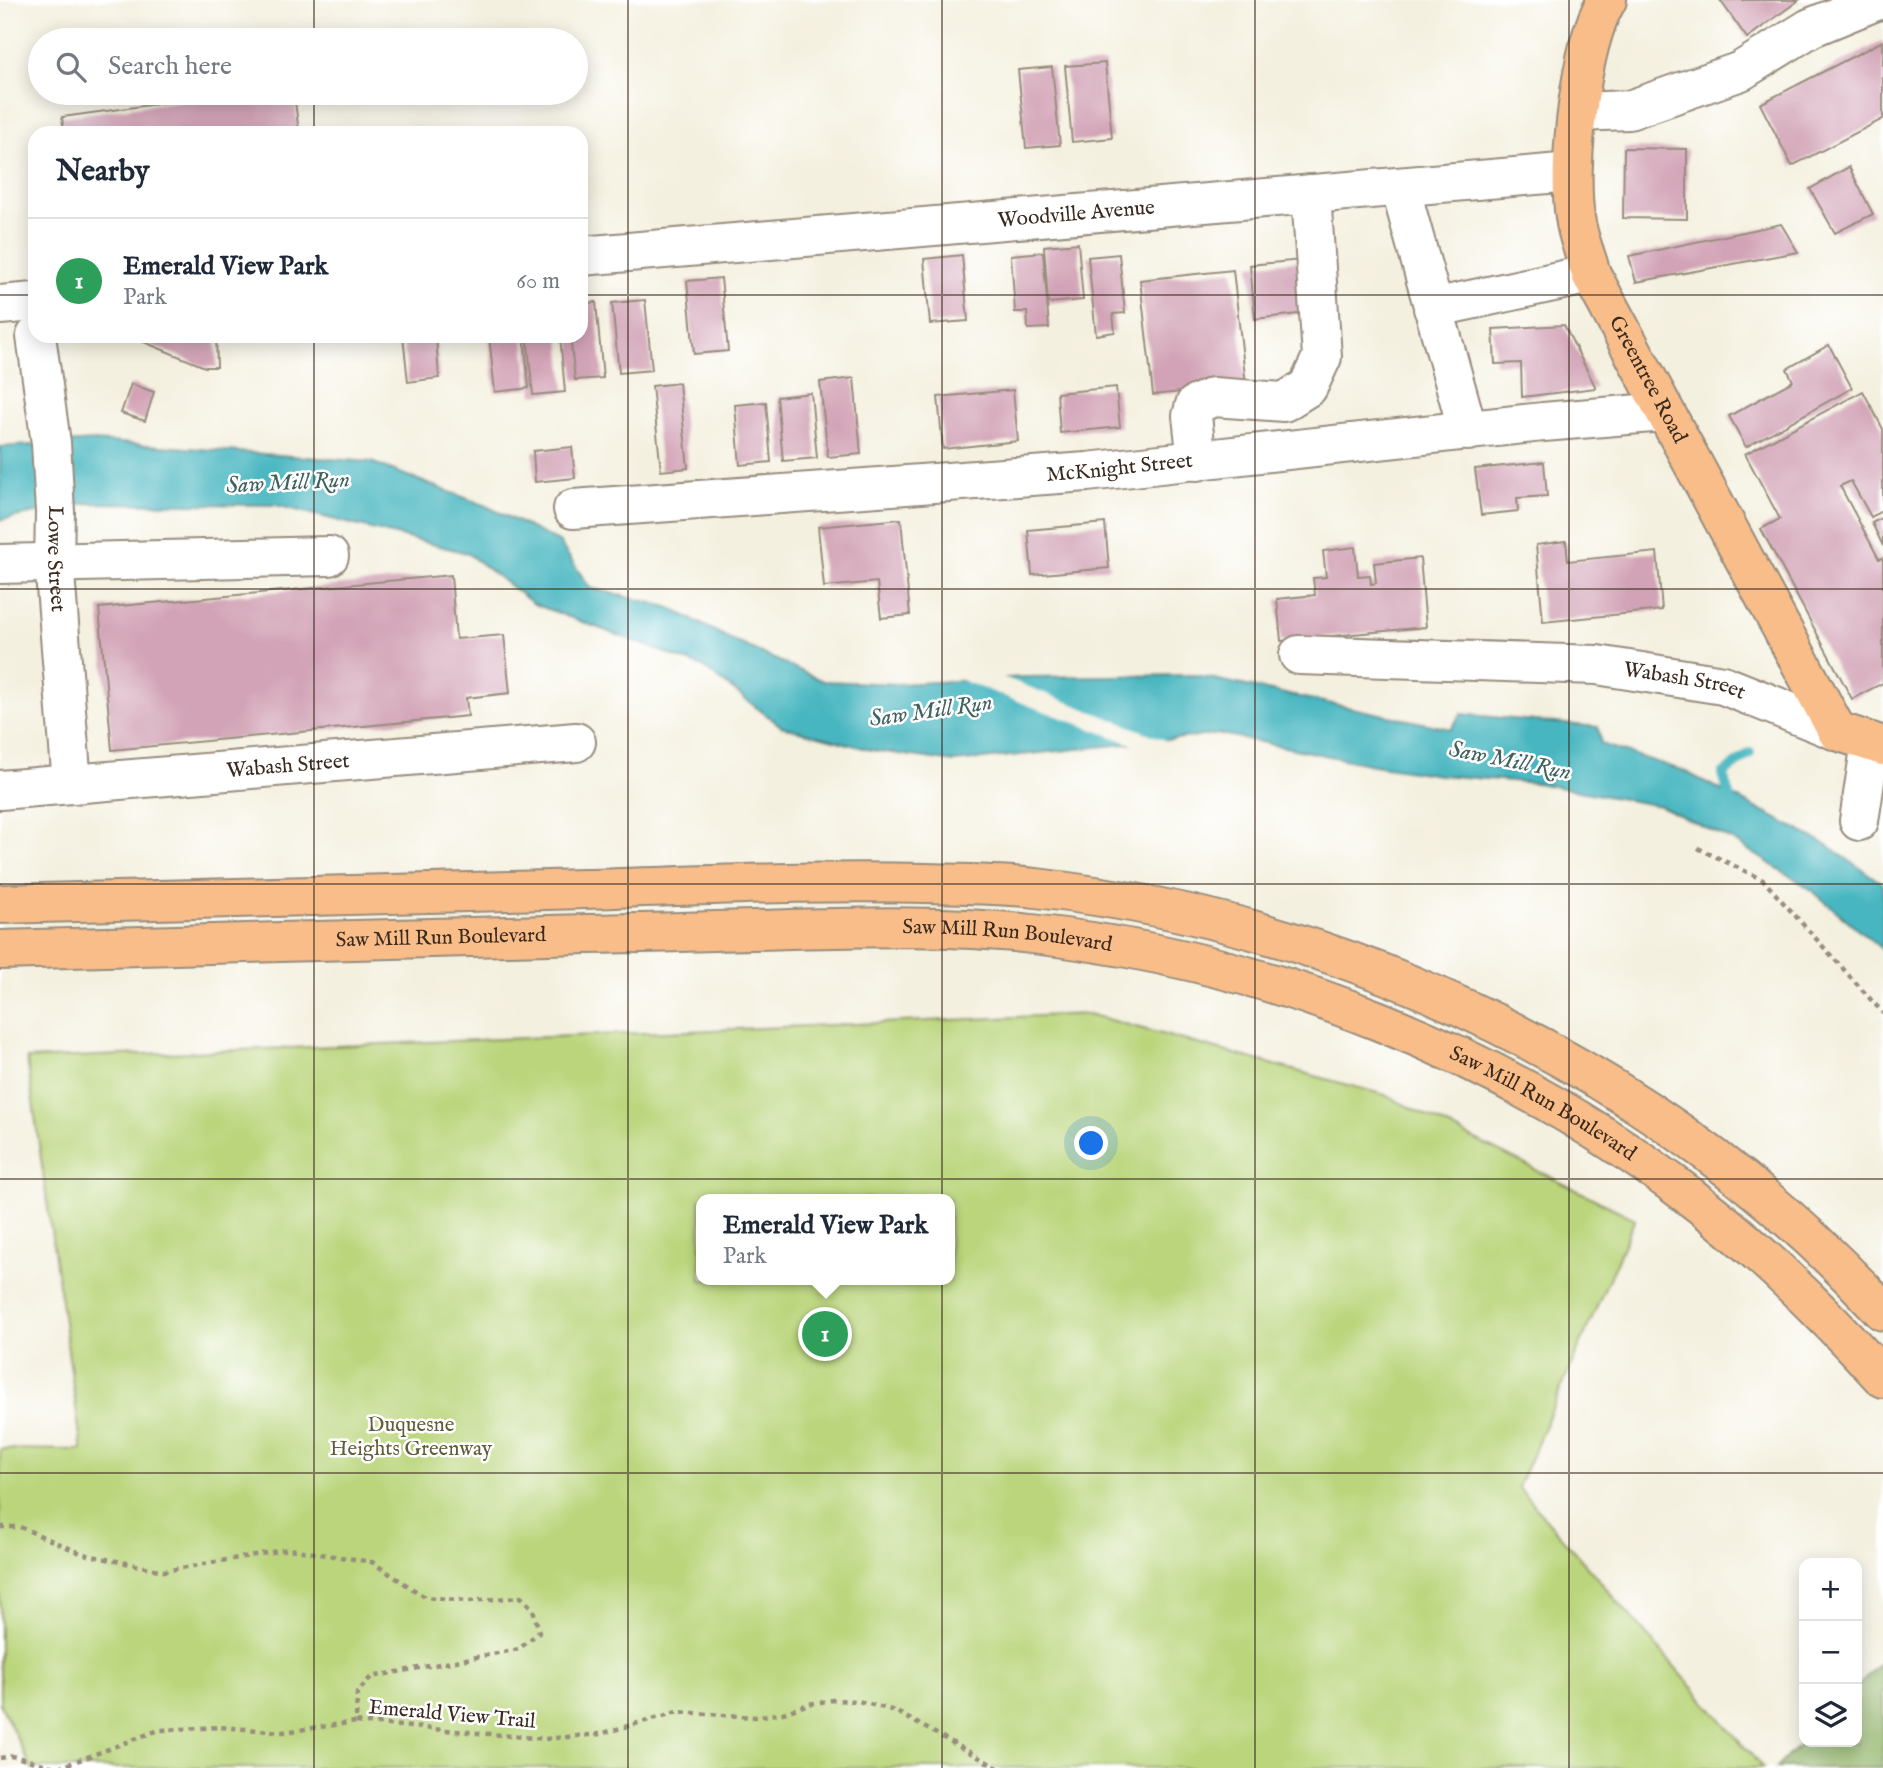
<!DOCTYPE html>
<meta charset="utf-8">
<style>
body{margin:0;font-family:"IM FELL English",serif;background:#f6f6f7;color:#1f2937}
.controls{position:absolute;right:21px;bottom:21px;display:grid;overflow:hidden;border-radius:14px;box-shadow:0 4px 18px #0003}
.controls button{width:63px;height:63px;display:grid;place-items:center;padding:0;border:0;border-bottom:2px solid #e0e1e3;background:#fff;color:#1f2937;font:35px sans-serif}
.you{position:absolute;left:1092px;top:1144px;width:24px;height:24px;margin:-18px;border:5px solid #fff;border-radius:50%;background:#1a73e8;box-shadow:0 0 0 10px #1a73e833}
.badge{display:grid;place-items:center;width:46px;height:46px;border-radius:50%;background:#d93025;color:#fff;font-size:23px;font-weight:700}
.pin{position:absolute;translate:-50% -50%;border:4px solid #fff;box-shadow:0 2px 7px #0006}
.popup{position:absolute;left:696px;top:1194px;width:259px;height:91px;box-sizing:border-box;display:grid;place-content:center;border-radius:14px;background:#fff;filter:drop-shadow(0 2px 5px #0005);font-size:23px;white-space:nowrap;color:#747a83}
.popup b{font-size:26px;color:#1f2937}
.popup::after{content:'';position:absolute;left:50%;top:100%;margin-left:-14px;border:14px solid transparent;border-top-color:#fff}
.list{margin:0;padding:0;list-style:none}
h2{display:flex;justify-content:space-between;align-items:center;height:91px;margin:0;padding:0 28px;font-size:30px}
h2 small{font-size:23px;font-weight:400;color:#747a83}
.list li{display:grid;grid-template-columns:46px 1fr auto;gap:21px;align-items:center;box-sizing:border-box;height:126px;padding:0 28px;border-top:2px solid #e0e1e3}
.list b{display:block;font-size:26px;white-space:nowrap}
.list p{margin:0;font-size:23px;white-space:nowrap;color:#747a83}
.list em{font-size:23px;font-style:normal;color:#747a83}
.icon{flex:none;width:38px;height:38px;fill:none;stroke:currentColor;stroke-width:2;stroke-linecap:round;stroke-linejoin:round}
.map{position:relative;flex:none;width:1883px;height:1768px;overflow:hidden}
.search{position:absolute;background:#fff;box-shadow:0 4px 18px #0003;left:28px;top:28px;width:560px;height:77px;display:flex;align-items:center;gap:18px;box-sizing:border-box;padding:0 24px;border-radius:38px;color:#747a83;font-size:26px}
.panel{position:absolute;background:#fff;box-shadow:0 4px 18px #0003;left:28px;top:126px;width:560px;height:217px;border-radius:21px}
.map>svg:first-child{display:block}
.green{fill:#bad57b;stroke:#7a804c;stroke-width:2;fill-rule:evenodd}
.forest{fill:#93b66b;stroke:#677044;stroke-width:2}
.water{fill:#47b6c0;stroke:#41706f;stroke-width:2}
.pier{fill:#f4f0df}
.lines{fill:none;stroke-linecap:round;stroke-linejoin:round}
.stream{stroke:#47b6c0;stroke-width:10}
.building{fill:#d2a3b6}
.minor-casing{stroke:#988d7e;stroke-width:42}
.major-casing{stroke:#988d7e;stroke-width:42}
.highway-casing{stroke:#988d7e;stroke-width:42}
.path{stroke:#988d7e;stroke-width:4.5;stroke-dasharray:5 5;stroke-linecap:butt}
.minor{stroke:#fff;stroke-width:38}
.major{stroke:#f8bd89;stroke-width:38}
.highway{stroke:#f8bd89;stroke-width:38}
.grid{fill:none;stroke:#3b2a1e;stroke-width:2;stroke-opacity:0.55}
.labels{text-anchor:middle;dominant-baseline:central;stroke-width:5;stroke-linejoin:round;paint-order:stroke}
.street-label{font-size:21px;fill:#3b2a1e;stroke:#fff}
.park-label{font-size:21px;fill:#615d3a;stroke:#fff}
.water-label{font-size:23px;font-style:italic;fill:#40625f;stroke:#fff}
</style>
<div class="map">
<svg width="1883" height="1768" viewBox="0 0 1883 1768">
<rect width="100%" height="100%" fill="#fff"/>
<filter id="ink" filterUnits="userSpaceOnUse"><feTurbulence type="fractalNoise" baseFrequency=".0143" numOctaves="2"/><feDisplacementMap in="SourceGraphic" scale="14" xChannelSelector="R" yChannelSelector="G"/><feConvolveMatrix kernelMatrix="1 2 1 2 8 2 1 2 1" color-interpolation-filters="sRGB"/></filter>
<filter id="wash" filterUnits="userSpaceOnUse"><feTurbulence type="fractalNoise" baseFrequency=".00686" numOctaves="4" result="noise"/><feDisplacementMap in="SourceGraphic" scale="28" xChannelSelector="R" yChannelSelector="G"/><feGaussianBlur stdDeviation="1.57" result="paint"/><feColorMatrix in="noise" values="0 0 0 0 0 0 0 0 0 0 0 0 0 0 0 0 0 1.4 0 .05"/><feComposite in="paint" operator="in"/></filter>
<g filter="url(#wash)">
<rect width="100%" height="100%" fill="#f4f0df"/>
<path class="green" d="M1088 1014 1385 1095 1635 1219 1518 1487 1763 1768H31L0 1703V1449L82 1450 27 1059ZM701 1199H949V1280H701Z"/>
<polygon class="forest" points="1883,1660 1883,1768 1776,1768 1804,1740 1804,1742 1857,1742 1857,1687"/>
<polygon class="water" points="95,441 371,462 484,505 559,542 590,588 668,607 730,639 823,681 898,684 1026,677 1195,675 1451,729 1461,714 1598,727 1601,744 1684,771 1824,843 1883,884 1883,950 1809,888 1732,840 1660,806 1536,783 1439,775 1373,765 1221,734 954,762 871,750 781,726 703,667 534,604 467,553 276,505 87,503 0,520 0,447"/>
<polygon class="pier" points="998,675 1173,743 1137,746 956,678"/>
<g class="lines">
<polyline class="stream" points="1732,806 1723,774 1750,753"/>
</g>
<g id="blocks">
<g class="building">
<polygon points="1720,0 1799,0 1747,38"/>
<polygon points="1883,41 1883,119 1792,166 1760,104"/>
<polygon points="1105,63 1112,138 1072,142 1065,66"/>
<polygon points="1052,67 1060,145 1026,148 1018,70"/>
<polygon points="237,93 294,93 299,133 64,133 62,117"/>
<polygon points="1624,148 1687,149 1687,219 1623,218"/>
<polygon points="1849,167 1873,214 1835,233 1810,189"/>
<polygon points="1781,224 1798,252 1636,282 1629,256"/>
<polygon points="1078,243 1083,300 1048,303 1044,246"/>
<polygon points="1043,252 1049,328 1028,329 1027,312 1015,312 1011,255"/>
<polygon points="1119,254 1125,313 1113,314 1115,332 1096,335 1088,257"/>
<polygon points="962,255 968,321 930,324 924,259"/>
<polygon points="1302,260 1307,313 1255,319 1250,265"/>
<polygon points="1233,270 1246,385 1153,395 1140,280"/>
<polygon points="721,278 728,351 694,354 687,281"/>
<polygon points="645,300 652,370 619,373 612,303"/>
<polygon points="596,302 603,378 575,380 570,336 581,336 581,304"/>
<polygon points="1564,325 1596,388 1522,397 1521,363 1495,364 1493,329"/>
<polygon points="129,336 216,336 217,367 205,367"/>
<polygon points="403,336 436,336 439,378 408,382"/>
<polygon points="489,336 524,336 529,388 495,392"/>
<polygon points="527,336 560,336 565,392 533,395"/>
<polygon points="1829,345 1852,388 1746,447 1729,416 1793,381 1787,369"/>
<polygon points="854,378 861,454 828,457 820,382"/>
<polygon points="679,383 688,468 661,471 652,386"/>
<polygon points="131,384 154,392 145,421 121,413"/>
<polygon points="1116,387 1120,427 1060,433 1057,393"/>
<polygon points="1013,390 1018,441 943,449 938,397"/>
<polygon points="1863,391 1883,429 1883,510 1871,517 1851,481 1840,486 1879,559 1882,558 1883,560 1883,683 1852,699 1761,529 1780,519 1745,454"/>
<polygon points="811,393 817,458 783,461 777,397"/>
<polygon points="766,402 771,462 740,465 735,405"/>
<polygon points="572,447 575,478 535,482 533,451"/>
<polygon points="1544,462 1547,496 1517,498 1518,511 1481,515 1475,469"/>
<polygon points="1883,517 1883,546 1872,523"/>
<polygon points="901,519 910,615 881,618 877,582 824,587 818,527"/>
<polygon points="1105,523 1109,568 1032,575 1028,530"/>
<polygon points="1566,541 1568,561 1657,552 1662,610 1543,622 1536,545"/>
<polygon points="1355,547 1358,576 1370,575 1371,584 1376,583 1374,563 1420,558 1426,627 1281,641 1277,599 1315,595 1313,578 1326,577 1323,551"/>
<polygon points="451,575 456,639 504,635 510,693 466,698 468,716 112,750 99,608"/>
</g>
</g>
</g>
<g filter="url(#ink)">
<use href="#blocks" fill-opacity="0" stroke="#988d7e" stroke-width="2"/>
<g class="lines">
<defs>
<g id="minor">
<polyline points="1578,112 1629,110 1741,71 1810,28 1878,0"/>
<polyline points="1400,187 1468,431"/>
<path id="s1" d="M581 256 1572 172"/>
<polyline points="0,305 35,302"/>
<polyline points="1433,308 1591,274"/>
<path id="s2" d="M36 336 51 443 55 512 54 562 72 784"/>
<polyline points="1197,461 1192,416 1195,405 1213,397 1284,402 1308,387 1322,357 1311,194"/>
<path id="s3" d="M573 509 1087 472 1543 422 1664 412"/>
<polyline points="0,564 329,556"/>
<path id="s4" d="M1299 655 1597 665 1723 685 1837 731"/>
<path id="s5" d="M0 790 576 742"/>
<polyline points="1859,821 1871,742"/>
</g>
<g id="major">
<path id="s6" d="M1607 0C1580 43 1567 167 1575 217 1577 236 1586 255 1591 274L1837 731 1883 746"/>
</g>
<g id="highway">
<path d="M0 904C195 899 389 894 584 889 698 886 812 880 926 883 962 884 1000 884 1036 888 1355 924 1665 1074 1883 1311"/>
<path id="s7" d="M0 950C196 944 391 939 587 934 655 933 722 931 790 929 870 927 952 925 1032 934 1269 960 1503 1053 1692 1198 1762 1251 1824 1313 1883 1378"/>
</g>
</defs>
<use href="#minor" class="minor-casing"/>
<use href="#major" class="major-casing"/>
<use href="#highway" class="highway-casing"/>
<g class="path">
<polyline points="1698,848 1763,880 1883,1013"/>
<polyline points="0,1527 20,1527 83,1554 164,1571 289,1549 372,1562 425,1597 468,1601 521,1597 533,1609 539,1632 519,1649 371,1677 357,1693 356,1722 545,1739 600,1734 677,1712 755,1717 783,1713 809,1704 833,1700 858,1701 895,1711 998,1768"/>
<polyline points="0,1758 12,1756 58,1768 159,1730 219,1727 284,1732 356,1722"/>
</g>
<use href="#minor" class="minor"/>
<use href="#major" class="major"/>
<use href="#highway" class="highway"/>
</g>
</g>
<path class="grid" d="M314 0V40M628 0V1768M942 0V1768M1255 0V1768M1569 0V1768M314 93V133M0 295H35M581 295H1883M314 336V1768M0 589H1883M0 884H1883M0 1179H1883M0 1473H1883"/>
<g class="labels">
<g class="street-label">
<text stroke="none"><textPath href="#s1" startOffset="497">Woodville Avenue</textPath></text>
<text stroke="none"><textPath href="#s6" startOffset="401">Greentree Road</textPath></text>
<text stroke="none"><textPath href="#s3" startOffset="548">McKnight Street</textPath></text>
<text stroke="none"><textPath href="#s2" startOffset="224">Lowe Street</textPath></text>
<text stroke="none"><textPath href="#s4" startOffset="387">Wabash Street</textPath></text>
<text stroke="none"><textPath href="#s5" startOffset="289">Wabash Street</textPath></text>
<text stroke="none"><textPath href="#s7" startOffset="1008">Saw Mill Run Boulevard</textPath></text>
<text stroke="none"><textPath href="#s7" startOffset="441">Saw Mill Run Boulevard</textPath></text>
<text stroke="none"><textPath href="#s7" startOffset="1575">Saw Mill Run Boulevard</textPath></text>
<text transform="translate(452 1715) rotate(5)">Emerald View Trail</text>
</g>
<g class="park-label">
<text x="411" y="1425">Duquesne<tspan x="411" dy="24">Heights Greenway</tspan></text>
</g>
<g class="water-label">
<text transform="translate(288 483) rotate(-3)">Saw Mill Run</text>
<text transform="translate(931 711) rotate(-8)">Saw Mill Run</text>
<text transform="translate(1510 761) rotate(11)">Saw Mill Run</text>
</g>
</g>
</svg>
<div class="controls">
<button>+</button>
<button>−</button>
<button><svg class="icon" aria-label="layers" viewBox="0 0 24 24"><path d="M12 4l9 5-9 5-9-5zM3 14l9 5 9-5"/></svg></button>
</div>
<div class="you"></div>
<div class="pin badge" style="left:825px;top:1334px;background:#2e9e5b">1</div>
<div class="popup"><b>Emerald View Park</b>Park</div>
<div class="search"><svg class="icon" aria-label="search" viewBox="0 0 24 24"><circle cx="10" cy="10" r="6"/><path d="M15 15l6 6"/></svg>Search here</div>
<section class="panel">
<h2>Nearby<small></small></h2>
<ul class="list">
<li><span class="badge" style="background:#2e9e5b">1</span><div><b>Emerald View Park</b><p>Park</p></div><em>60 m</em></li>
</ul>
</section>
</div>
